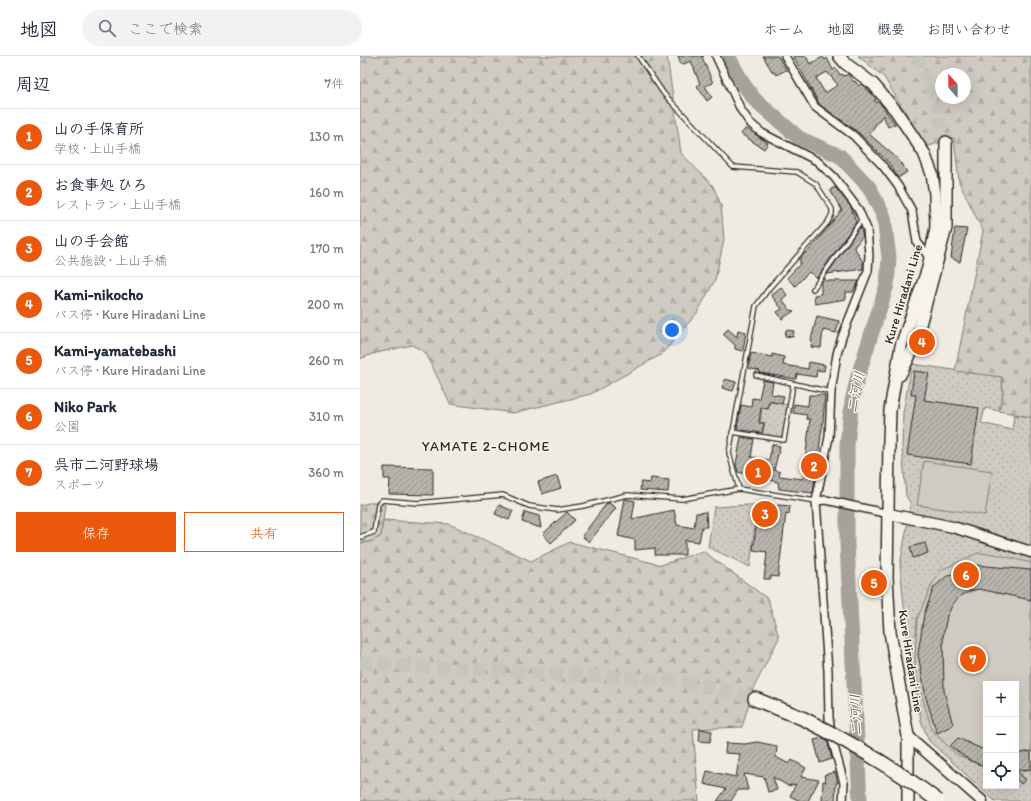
<!DOCTYPE html>
<html lang="ja">
<meta charset="utf-8">
<style>
body{margin:0;font-family:Itim,"Klee One",sans-serif;background:#f2f2f3;color:#1f2937}
.controls{position:absolute;right:12px;bottom:12px;display:grid;overflow:hidden;border-radius:0px;box-shadow:0 4px 16px #0002}
.controls button{width:36px;height:36px;display:grid;place-items:center;padding:0;border:0;border-bottom:1px solid #e0e1e3;background:#fff;color:#1f2937;font:20px sans-serif}
.compass{position:absolute;left:575px;top:12px;width:36px;height:36px;border-radius:50%;background:#fff;box-shadow:0 4px 16px #0002;rotate:339deg}
.you{position:absolute;left:312px;top:274px;width:14px;height:14px;margin:-10px;border:3px solid #fff;border-radius:50%;background:#1a73e8;box-shadow:0 0 0 6px #1a73e833}
.badge{display:grid;place-items:center;width:26px;height:26px;border-radius:50%;background:#ea580c;color:#fff;font-size:13px;font-weight:700}
.pin{position:absolute;translate:-50% -50%;border:2px solid #fff;box-shadow:0 1px 4px #0006}
.list{margin:0;padding:0;list-style:none}
h2{display:flex;justify-content:space-between;align-items:center;height:52px;margin:0;padding:0 16px;font-size:17px}
h2 small{font-size:13px;font-weight:400;color:#747a83}
.list li{display:grid;grid-template-columns:26px 1fr auto;gap:12px;align-items:center;box-sizing:border-box;height:56px;padding:0 16px;border-top:1px solid #e0e1e3}
.list b{display:block;font-size:15px;white-space:nowrap}
.list p{margin:0;font-size:13px;white-space:nowrap;color:#747a83}
.list em{font-size:13px;font-style:normal;color:#747a83}
.actions{display:flex;gap:8px;padding:12px 16px}
.actions a{flex:1;padding:9px 0;border:1px solid #ea580c;border-radius:0px;text-align:center;font-size:14px;color:#ea580c}
.actions .main{background:#ea580c;color:#fff}
.icon{flex:none;width:22px;height:22px;fill:none;stroke:currentColor;stroke-width:2;stroke-linecap:round;stroke-linejoin:round}
.map{position:relative;flex:none;width:671px;height:745px;overflow:hidden}
header{display:flex;align-items:center;gap:24px;box-sizing:border-box;height:56px;padding:0 20px;background:#fff;border-bottom:1px solid #e0e1e3}
header strong{font-size:19px}
nav{display:flex;gap:22px;margin-inline-start:auto;font-size:14px}
.search{width:280px;height:36px;background:#f2f2f3;display:flex;align-items:center;gap:10px;box-sizing:border-box;padding:0 14px;border-radius:22px;color:#747a83;font-size:15px}
main{display:flex}
aside{flex:1;background:#fff}
.map>svg:first-child{display:block}
.green{fill:url(#green-dots);stroke:#7d7b76;fill-rule:evenodd}
.forest{fill:url(#forest-firs);stroke:#7d7b76;fill-rule:evenodd}
.cemetery{fill:url(#cemetery-stones);stroke:#7d7b76}
.pitch{fill:#cfcbc2;stroke:#7d7b76}
.lines{fill:none;stroke-linecap:round;stroke-linejoin:round}
.river{stroke:#a4a29a;stroke-width:15}
.building{fill:url(#building-hatch);stroke:#2b2b2b;fill-rule:evenodd}
.primary-tunnel{stroke:#c8c5bc;stroke-width:11;stroke-dasharray:11 5.5;stroke-linecap:butt}
.highway-tunnel{stroke:#c8c5bc;stroke-width:13;stroke-dasharray:13 6;stroke-linecap:butt}
.lane-casing{stroke:#2b2b2b;stroke-width:6}
.street-casing{stroke:#2b2b2b;stroke-width:10}
.secondary-casing{stroke:#2b2b2b;stroke-width:13}
.primary-casing{stroke:#2b2b2b;stroke-width:14}
.highway-casing{stroke:#2b2b2b;stroke-width:16}
.lane{stroke:#f7f3e8;stroke-width:3.5}
.street{stroke:#f7f3e8;stroke-width:7}
.secondary{stroke:#f7f3e8;stroke-width:10}
.primary{stroke:#f7f3e8;stroke-width:11}
.highway{stroke:#f7f3e8;stroke-width:13}
.highway-bridge-casing{stroke:#2b2b2b;stroke-width:16;stroke-linecap:butt}
.highway-bridge{stroke:#f7f3e8;stroke-width:13}
.labels{text-anchor:middle;dominant-baseline:central;stroke-width:3;stroke-linejoin:round;paint-order:stroke}
.street-label{font-size:13px;fill:#2b2b2b;stroke:#f7f3e8}
.water-label{font-size:14px;font-style:italic;fill:#555552;stroke:#f7f3e8}
.neighbourhood-label{font-size:14px;letter-spacing:1px;fill:#2b2b2b;stroke:#f7f3e8}
</style>
<header>
<strong>地図</strong>
<div class="search"><svg class="icon" aria-label="search" viewBox="0 0 24 24"><circle cx="10" cy="10" r="6"/><path d="M15 15l6 6"/></svg>ここで検索</div>
<nav><a>ホーム</a><a>地図</a><a>概要</a><a>お問い合わせ</a></nav>
</header>
<main>
<aside>
<h2>周辺<small>7件</small></h2>
<ul class="list">
<li><span class="badge">1</span><div><b>山の手保育所</b><p>学校 · 上山手橋</p></div><em>130 m</em></li>
<li><span class="badge">2</span><div><b>お食事処 ひろ</b><p>レストラン · 上山手橋</p></div><em>160 m</em></li>
<li><span class="badge">3</span><div><b>山の手会館</b><p>公共施設 · 上山手橋</p></div><em>170 m</em></li>
<li><span class="badge">4</span><div><b>Kami-nikocho</b><p>バス停 · Kure Hiradani Line</p></div><em>200 m</em></li>
<li><span class="badge">5</span><div><b>Kami-yamatebashi</b><p>バス停 · Kure Hiradani Line</p></div><em>260 m</em></li>
<li><span class="badge">6</span><div><b>Niko Park</b><p>公園</p></div><em>310 m</em></li>
<li><span class="badge">7</span><div><b>呉市二河野球場</b><p>スポーツ</p></div><em>360 m</em></li>
</ul>
<div class="actions"><a class="main">保存</a><a>共有</a></div>
</aside>
<div class="map">
<svg width="671" height="745" viewBox="0 0 671 745">
<defs>
<pattern id="green-dots" width="8" height="8" patternUnits="userSpaceOnUse"><rect width="8" height="8" fill="#cfcbc2"/><path d="M2 2h.1M6 6h.1" fill="none" stroke="#b2aea7" stroke-width="1.8" stroke-linecap="round"/></pattern>
<pattern id="forest-firs" width="22" height="20" patternUnits="userSpaceOnUse"><rect width="22" height="20" fill="#cfcbc2"/><path d="M5 1l3.5 6h-7zM16 11l3.5 6h-7z" fill="#b2aea7"/></pattern>
<pattern id="cemetery-stones" width="16" height="16" patternUnits="userSpaceOnUse"><rect width="16" height="16" fill="#cfcbc2"/><path d="M2 7V4a2 2 0 0 1 4 0v3zM10 15v-3a2 2 0 0 1 4 0v3z" fill="#b2aea7"/></pattern>
<pattern id="building-hatch" width="6" height="6" patternUnits="userSpaceOnUse"><rect width="6" height="6" fill="#b8b5ae"/><path d="M-1 1l2-2M0 6l6-6M5 7l2-2" fill="none" stroke="#96938e"/></pattern>
</defs>
<rect width="100%" height="100%" fill="#efebe0"/>
<filter id="ink" filterUnits="userSpaceOnUse"><feTurbulence type="fractalNoise" baseFrequency=".025" numOctaves="2"/><feDisplacementMap in="SourceGraphic" scale="8" xChannelSelector="R" yChannelSelector="G"/><feConvolveMatrix kernelMatrix="1 2 1 2 8 2 1 2 1" color-interpolation-filters="sRGB"/></filter>
<g filter="url(#ink)">
<g class="green">
<path d="M552 308 642 321 643 338 639 355 625 352 621 367 652 374 654 359 671 361V745H635L569 685 561 665 546 571 540 509 551 448 546 440 542 391 543 357ZM626 628H656V730H626Z"/>
<polygon points="410,346 429,349 423,383 402,380 405,367 400,366 402,352 408,353"/>
<polygon points="387,449 397,449 390,511 348,491 354,451"/>
</g>
<g class="forest">
<polygon points="0,0 307,0 321,97 353,130 361,149 364,184 355,224 337,257 302,298 231,338 153,357 90,348 66,297 52,289 12,298 0,303"/>
<path d="M498 0H671V361L639 355 643 338 642 321 595 315 623 175 599 126 594 82 566 91 524 21ZM581 18H605V42H581Z"/>
<polygon points="23,464 89,468 171,505 210,486 301,509 343,495 408,543 419,582 393,633 382,671 333,673 339,745 0,745 0,488 12,485 21,480"/>
</g>
<polygon class="cemetery" points="13,446 25,449 21,480 12,485 0,488 0,449"/>
<g class="pitch">
<polygon points="564,405 632,415 625,459 557,449"/>
<polygon points="618,497 635,498 671,507 671,713 656,716 656,628 626,628 626,712 596,698 572,674 557,622 555,608 557,563 572,528 581,514"/>
</g>
<g class="lines">
<polyline class="river" points="368,0 384,29 395,44 439,82 480,100 509,131 524,161 529,202 527,229 498,320 492,345 487,388 487,488 500,745"/>
</g>
<g class="building">
<polygon points="318,0 344,0 342,1 353,27 345,30 352,41 347,45 337,30 340,28 331,5 321,9"/>
<polygon points="403,0 418,0 426,14 416,19 414,16 413,17"/>
<path d="M433 0H446L450 8 463 1 465 4 467 2 473 14 476 12 480 19 482 18 484 20 488 18 494 26 495 25 499 30 501 28 512 38 516 43 514 45 520 47 535 68 528 71 523 59 509 78 539 104 547 116 538 122 529 107 498 76 460 49ZM467 16 478 29 465 37 456 22Z"/>
<polygon points="386,72 408,87 404,93 381,78"/>
<polygon points="475,131 491,151 496,166 457,222 449,216 435,230 427,222 440,208 440,203 446,196 447,197 482,154 470,134"/>
<polygon points="500,171 503,180 494,191 503,206 503,213 467,218"/>
<polygon points="595,172 607,173 600,206 591,202"/>
<polygon points="465,222 465,225 499,225 493,236 486,236 486,243 455,248 454,239 461,238 461,227"/>
<polygon points="421,231 427,239 422,243 430,254 434,255 422,263 417,256 422,253 411,239"/>
<polygon points="457,260 479,265 476,277 463,274 461,292 451,291 452,285 451,284"/>
<polygon points="368,273 377,281 378,274 386,276 383,295 375,293 375,289 363,278"/>
<polygon points="426,274 434,275 433,281 425,280"/>
<polygon points="391,297 412,301 412,298 424,301 423,309 448,313 449,306 465,309 464,315 457,314 456,321 437,318 436,323 400,317 400,315 388,312"/>
<polygon points="554,315 569,317 564,344 619,352 611,408 547,399 556,339 551,339"/>
<polygon points="365,323 376,326 373,335 362,332"/>
<polygon points="403,324 413,326 411,338 424,340 422,348 409,345 408,353 401,351 399,367 404,367 402,377 377,373 381,349 391,351 392,342 399,343"/>
<polygon points="449,339 465,339 463,365 453,437 419,433 418,426 378,416 376,408 381,381 394,383 391,401 409,404 412,388 420,390 414,414 420,416 419,420 443,423 450,363 446,363 447,359 433,357 434,348 448,350"/>
<polygon points="24,411 73,412 73,439 29,438 30,423 24,423"/>
<polygon points="197,420 201,432 182,438 178,426"/>
<polygon points="291,422 309,424 308,436 280,434 281,426 290,427"/>
<polygon points="265,443 275,445 272,463 314,454 317,469 334,472 336,457 346,456 347,471 342,471 339,486 325,484 325,499 295,499 295,492 275,494 275,484 258,480"/>
<polygon points="247,447 249,447 256,452 229,486 222,480"/>
<polygon points="139,449 153,455 149,464 135,458"/>
<polygon points="399,449 417,451 418,449 430,450 429,458 426,457 418,521 411,520 411,523 404,523 407,496 393,494"/>
<polygon points="165,456 179,460 181,472 162,466"/>
<polygon points="207,456 215,464 191,487 183,478"/>
<polygon points="565,487 568,497 553,502 550,491"/>
<polygon points="615,509 671,514 671,544 619,533 610,535 599,541 593,548 587,560 583,581 584,635 593,669 577,677 566,642 558,598 564,558 574,531 587,520"/>
<polygon points="340,673 352,675 350,686 339,685"/>
<polygon points="463,682 467,684 472,703 460,707 454,684"/>
<polygon points="598,682 626,695 626,711 609,704 590,690"/>
<polygon points="397,686 417,690 416,701 429,708 432,704 446,712 441,721 459,724 448,745 440,745 430,740 436,728 428,730 413,721 417,734 408,736 404,721 384,718 388,734 378,734 371,745 357,745 366,733 344,728 347,715 376,721 380,698 365,697 366,687 385,688"/>
<polygon points="671,695 671,713 656,714 666,724 661,728 656,723 656,698"/>
<polygon points="475,716 478,727 476,727 475,745 462,745 463,725 466,726 464,719"/>
</g>
<g class="lines">
<polyline class="primary-tunnel" points="557,0 576,47 586,86"/>
<polyline class="highway-tunnel" points="0,607 309,624 339,628 395,643"/>
<defs>
<g id="lane">
<polyline points="278,0 304,38 373,111 437,116 456,128 472,153 472,158 468,166 410,231 396,250 369,397 379,433"/>
<polyline points="453,233 502,163"/>
<polyline points="396,319 471,336"/>
<polyline points="372,376 424,384 433,328"/>
<polyline points="0,481 14,476 18,448 22,444 58,447 143,439 169,450 197,454 223,450 267,439 322,443 379,433 456,445"/>
</g>
<g id="street">
<polyline points="356,0 381,54 390,67 402,77 457,105 474,121 498,153 507,173 509,199 508,215 482,281 477,298 471,336 469,381 456,445 468,615 469,662 472,683 484,727 483,745"/>
<polyline points="425,0 455,51 494,80 523,110 538,130 552,155 557,186 570,202"/>
<polyline points="456,445 466,444 529,458"/>
</g>
<g id="secondary">
<polyline points="529,458 593,471 671,496"/>
<polyline points="548,680 622,745"/>
</g>
<g id="primary">
<polyline points="479,0 485,7 513,28 536,55 564,97 572,118 575,138 576,171 568,212 541,290 530,354 529,385 527,521 530,576 548,680 548,745"/>
<polyline points="540,319 554,291 586,172 586,86"/>
</g>
<polyline id="highway" points="395,643 442,662"/>
</defs>
<use href="#lane" class="lane-casing"/>
<use href="#street" class="street-casing"/>
<use href="#secondary" class="secondary-casing"/>
<use href="#primary" class="primary-casing"/>
<use href="#highway" class="highway-casing"/>
<use href="#lane" class="lane"/>
<use href="#street" class="street"/>
<use href="#secondary" class="secondary"/>
<use href="#primary" class="primary"/>
<use href="#highway" class="highway"/>
<defs>
<path id="highway-bridge" d="M442 662C490 686 535 712 578 745"/>
</defs>
<use href="#highway-bridge" class="highway-bridge-casing"/>
<use href="#highway-bridge" class="highway-bridge"/>
</g>
</g>
<g class="labels">
<g class="street-label">
<text transform="translate(543 238) rotate(-73)">Kure Hiradani Line</text>
<text transform="translate(551 605) rotate(81)">Kure Hiradani Line</text>
</g>
<g class="water-label">
<text transform="translate(496 336) rotate(-79)">二河川</text>
<text transform="translate(496 659) rotate(-93)">二河川</text>
</g>
<g class="neighbourhood-label">
<text x="126" y="390">YAMATE 2-CHOME</text>
</g>
</g>
</svg>
<div class="controls">
<button>+</button>
<button>−</button>
<button><svg class="icon" aria-label="locate" viewBox="0 0 24 24"><circle cx="12" cy="12" r="6"/><path d="M12 2v4M12 18v4M2 12h4M18 12h4"/></svg></button>
</div>
<svg class="compass" viewBox="-18 -18 36 36"><path d="M0-13l5 13h-10z" fill="#e53935"/><path d="M0 13l5-13h-10z" fill="#747a83"/></svg>
<div class="you"></div>
<div class="pin badge" style="left:398px;top:416px">1</div>
<div class="pin badge" style="left:454px;top:410px">2</div>
<div class="pin badge" style="left:405px;top:458px">3</div>
<div class="pin badge" style="left:562px;top:286px">4</div>
<div class="pin badge" style="left:514px;top:527px">5</div>
<div class="pin badge" style="left:606px;top:519px">6</div>
<div class="pin badge" style="left:613px;top:603px">7</div>
</div>
</main>
